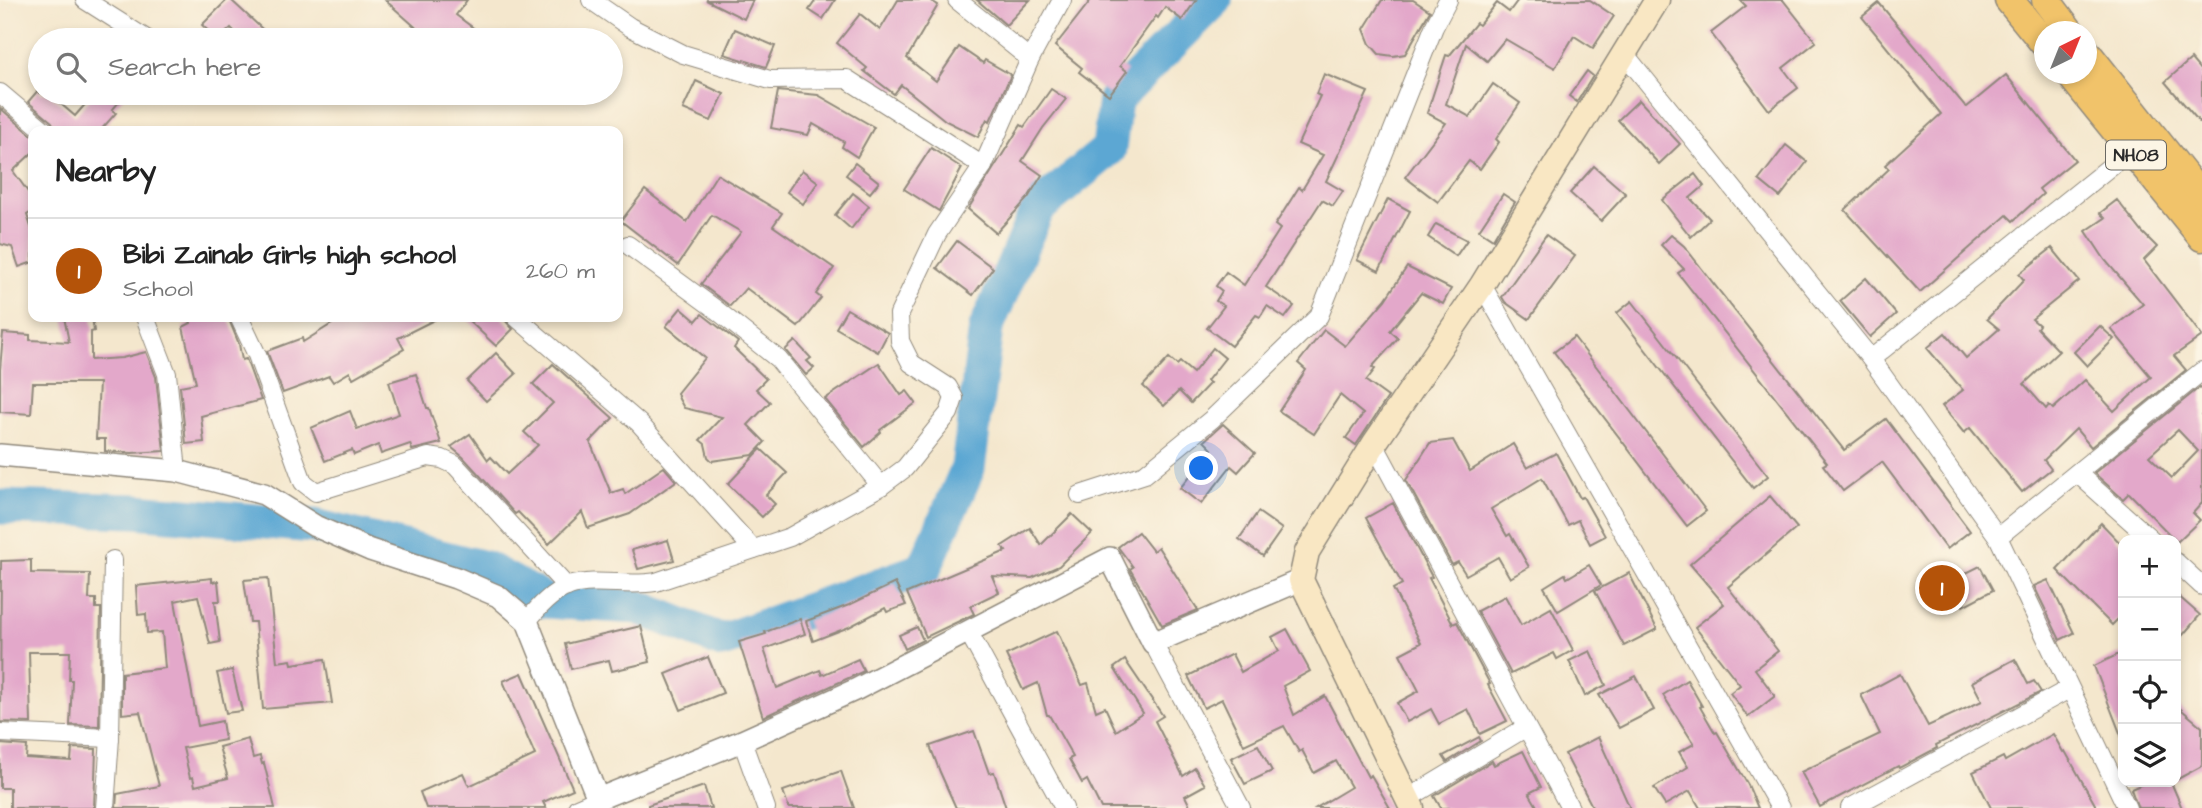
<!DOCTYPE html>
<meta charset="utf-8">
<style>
body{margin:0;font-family:"Architects Daughter",sans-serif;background:#f6f6f6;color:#222}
.controls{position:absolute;right:21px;bottom:21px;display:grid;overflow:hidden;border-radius:14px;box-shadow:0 4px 10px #0003}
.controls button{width:63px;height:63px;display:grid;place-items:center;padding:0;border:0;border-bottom:2px solid #e0e0e0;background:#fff;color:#222;font:35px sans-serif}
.compass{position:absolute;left:2034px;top:21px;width:63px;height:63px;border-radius:50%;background:#fff;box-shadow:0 4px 10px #0003;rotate:43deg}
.you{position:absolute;left:1202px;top:469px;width:24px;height:24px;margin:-18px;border:5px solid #fff;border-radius:50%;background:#1a73e8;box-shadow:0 0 0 10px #1a73e833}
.badge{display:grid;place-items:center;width:46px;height:46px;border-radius:50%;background:#b45309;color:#fff;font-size:23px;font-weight:700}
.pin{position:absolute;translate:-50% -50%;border:4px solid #fff;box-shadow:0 2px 7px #0006}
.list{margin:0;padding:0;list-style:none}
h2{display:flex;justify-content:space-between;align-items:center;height:91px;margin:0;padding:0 28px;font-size:30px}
h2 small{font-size:23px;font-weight:400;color:#767676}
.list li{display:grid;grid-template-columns:46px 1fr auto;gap:21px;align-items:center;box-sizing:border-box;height:105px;padding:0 28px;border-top:2px solid #e0e0e0}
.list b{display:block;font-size:26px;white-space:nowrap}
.list p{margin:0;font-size:23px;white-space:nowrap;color:#767676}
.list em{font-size:23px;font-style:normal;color:#767676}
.icon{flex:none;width:38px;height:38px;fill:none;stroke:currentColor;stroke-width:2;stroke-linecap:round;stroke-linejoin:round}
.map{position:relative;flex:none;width:2202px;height:808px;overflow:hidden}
.search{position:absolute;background:#fff;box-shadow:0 4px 10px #0003;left:28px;top:28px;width:595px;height:77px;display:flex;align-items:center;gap:18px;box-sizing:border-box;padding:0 24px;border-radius:38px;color:#767676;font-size:26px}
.panel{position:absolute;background:#fff;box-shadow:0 4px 10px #0003;left:28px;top:126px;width:595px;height:196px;border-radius:14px}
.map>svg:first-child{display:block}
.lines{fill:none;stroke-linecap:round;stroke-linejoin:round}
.river{stroke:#5ba7d3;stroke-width:35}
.building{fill:#e3a8ca;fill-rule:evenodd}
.minor-casing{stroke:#90897c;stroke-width:20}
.tertiary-casing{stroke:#90897c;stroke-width:24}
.secondary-casing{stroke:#90897c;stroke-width:27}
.trunk-casing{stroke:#90897c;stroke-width:31}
.minor{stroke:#fff;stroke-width:18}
.tertiary{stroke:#fff;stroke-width:21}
.secondary{stroke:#f9e7c3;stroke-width:24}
.trunk{stroke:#f1c36a;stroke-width:28}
.labels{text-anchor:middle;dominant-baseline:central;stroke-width:6;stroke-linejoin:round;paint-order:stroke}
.shield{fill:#fcf5e5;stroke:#6a6863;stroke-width:2}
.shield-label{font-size:18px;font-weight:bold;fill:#2b2b2b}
</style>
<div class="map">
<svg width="2202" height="808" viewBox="0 0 2202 808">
<rect width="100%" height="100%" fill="#fcf5e5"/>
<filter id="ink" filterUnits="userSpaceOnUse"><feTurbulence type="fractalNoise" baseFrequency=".0143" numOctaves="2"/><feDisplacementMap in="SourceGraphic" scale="14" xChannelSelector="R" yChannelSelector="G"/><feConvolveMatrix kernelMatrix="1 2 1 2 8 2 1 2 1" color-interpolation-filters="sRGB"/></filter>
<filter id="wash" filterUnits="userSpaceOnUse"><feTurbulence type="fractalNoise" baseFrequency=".00686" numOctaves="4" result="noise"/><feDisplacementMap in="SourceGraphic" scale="28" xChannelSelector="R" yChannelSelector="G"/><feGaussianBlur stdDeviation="1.57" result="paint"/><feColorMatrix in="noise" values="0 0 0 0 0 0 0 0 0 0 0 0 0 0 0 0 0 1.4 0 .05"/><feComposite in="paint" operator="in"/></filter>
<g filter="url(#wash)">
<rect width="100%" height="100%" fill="#f4e7cd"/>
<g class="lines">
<polyline class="river" points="0,507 135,511 315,526 485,568 546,601 638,607 722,641 924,569 968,468 986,328 1038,208 1109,149 1115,100 1215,0"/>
</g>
<g id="blocks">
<g class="building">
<polygon points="227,0 231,0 274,40 243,40 231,28 218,40 202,25"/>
<polygon points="385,0 467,0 456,15 476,30 468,40 430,40"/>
<polygon points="706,0 753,0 744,19"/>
<polygon points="816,0 835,0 823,19 809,10"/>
<polygon points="898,0 930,0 938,5 907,58 936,81 959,47 983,63 985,60 1011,75 990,121 987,119 978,137 946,121 901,85 894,94 864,71 867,68 837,43 860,14 880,30"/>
<polygon points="977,0 1030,0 1006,25"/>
<polygon points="1091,0 1196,0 1182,20 1165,7 1158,18 1156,16 1120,66 1127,71 1109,95 1079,72 1082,68 1055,46"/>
<polygon points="1382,0 1413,0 1430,11 1405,54 1393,56 1379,54 1370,44 1364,29"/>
<polygon points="1518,0 1590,0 1614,16 1593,48 1574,36 1555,68 1505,39 1487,61 1466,44 1446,104 1470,117 1493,84 1520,103 1496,139 1499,142 1480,169 1469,161 1438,202 1405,177 1446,123 1427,113 1446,55 1449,56 1476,23 1479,25 1497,3 1509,12"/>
<polygon points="1740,0 1783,0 1816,42 1783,68 1798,88 1769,110 1711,33 1746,6"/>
<polygon points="1879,3 1965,106 1967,107 2006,75 2075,160 2039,189 2043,194 2013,221 2007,215 1920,292 1845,210 1889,169 1885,165 1941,114 1862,17"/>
<polygon points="735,29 775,46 766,67 724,54"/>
<polygon points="2191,59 2202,72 2202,125 2165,82"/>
<polygon points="1587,71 1593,76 1577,102 1569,96"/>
<polygon points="1324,74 1368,92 1326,181 1343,191 1333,206 1322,200 1266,287 1294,306 1285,318 1267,306 1260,317 1256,315 1231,346 1207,328 1224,306 1216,301 1222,291 1216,286 1226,272 1244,285 1280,229 1275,225 1299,187 1302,190 1323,155 1298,144 1320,96 1316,94"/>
<polygon points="696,81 724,94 711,121 683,109"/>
<polygon points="40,88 40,93 48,93 75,116 95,93 127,93 112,110 116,113 100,131 56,131 52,122 28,102"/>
<polygon points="1051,89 1066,99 1043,128 1022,161 1042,175 1028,198 996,233 968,209 1021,125 1024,127"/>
<polygon points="778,91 818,95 874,127 857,157 842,147 844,142 813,124 808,135 771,128"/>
<polygon points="1639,100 1680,144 1659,164 1618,120"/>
<polygon points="0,108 33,136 33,152 13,171 33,199 33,211 27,215 33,233 33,262 19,267 12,247 0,244"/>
<polygon points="1786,145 1807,162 1780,197 1759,180"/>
<polygon points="931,148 962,168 939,211 904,189"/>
<polygon points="855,163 879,182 870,193 846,175"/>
<polygon points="1594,166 1626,194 1601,221 1570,193"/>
<polygon points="802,170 818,182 803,204 787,192"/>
<polygon points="717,174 782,213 773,226 834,268 816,294 821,298 798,327 746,288 730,306 701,284 741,232 712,215 678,265 621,221 645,190 687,222"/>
<polygon points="1695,174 1704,186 1690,198 1710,219 1691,237 1662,200"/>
<polygon points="853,193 869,206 851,229 835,215"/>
<polygon points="1503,194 1515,202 1493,239 1479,230"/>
<polygon points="1388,199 1410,211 1379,271 1357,260"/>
<polygon points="2117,200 2143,233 2157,247 2144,260 2202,336 2174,356 2186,370 2091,447 2076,429 2044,460 2051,469 2022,492 1970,428 1964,433 1942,406 1963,390 1927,348 1945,333 1966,358 1999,329 1987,319 2024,280 2019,274 2052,248 2079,281 2032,319 2039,325 2037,328 2059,351 2024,384 2046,409 2049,405 2053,409 2085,380 2114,411 2151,377 2111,329 2143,304 2105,260 2086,231 2105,218 2100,213"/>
<polygon points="1436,224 1467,240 1456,256 1428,237"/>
<polygon points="1546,235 1575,256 1529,319 1505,302 1502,297"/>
<polygon points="1671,235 1684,246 1844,450 1886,419 1970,531 1947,549 1882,462 1843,491 1823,465 1827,463 1678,273 1684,269 1661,245"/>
<polygon points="957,241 993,268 973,295 937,268"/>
<polygon points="1407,267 1451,289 1443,304 1421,293 1390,331 1398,338 1372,367 1375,369 1366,381 1388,397 1356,445 1346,438 1363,414 1340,395 1314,434 1279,411 1306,370 1298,363 1324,330 1345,346 1385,300"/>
<polygon points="1866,278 1896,314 1870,337 1840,301"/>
<polygon points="1632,301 1768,476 1753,488 1617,313"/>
<polygon points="681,308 696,321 702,314 738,342 734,348 766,379 756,389 770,402 748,425 765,442 753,455 712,461 708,457 705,444 700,440 722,417 684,408 679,399 677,393 705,358 666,326"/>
<polygon points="847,309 888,333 878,352 836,328"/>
<polygon points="64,317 92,317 94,331 91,332 91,360 122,358 146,352 156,377 164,451 132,453 105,451 105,439 96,439 99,383 33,383 31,414 0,412 0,370 3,333 30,335 30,340 69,342"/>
<polygon points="189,317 228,317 239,344 242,360 246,359 261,400 201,416 204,442 186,444 180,386 196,383 183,327 191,323"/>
<polygon points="343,317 440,317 398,338 404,349 353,378 350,372 333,382 329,376 283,393 267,351 302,338 303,342"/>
<polygon points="465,317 502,317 513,329 496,346"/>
<polygon points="2100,326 2114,339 2087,366 2074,352"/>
<polygon points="1574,337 1706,511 1687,526 1554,352"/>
<polygon points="795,341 811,358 807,361 814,368 806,375 785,350"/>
<polygon points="1213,348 1225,358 1207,381 1210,383 1191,403 1179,391 1164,406 1143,386 1169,358 1177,365 1180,362 1193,373"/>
<polygon points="496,353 516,374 486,401 467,381"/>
<polygon points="879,363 901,395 907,391 916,403 880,430 881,432 864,447 825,399"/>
<polygon points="553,364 613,418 590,442 611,493 623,489 625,494 664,467 676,481 630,514 588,528 582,512 549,544 518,512 515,514 463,457 451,447 470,434 488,460 491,457 507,474 538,445 524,432 553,403 533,384"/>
<polygon points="416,374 427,408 429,408 441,443 412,450 410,444 381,454 378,445 354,455 352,450 325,461 311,428 350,411 357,429 399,414 389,382"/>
<path d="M2200 387 2202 390V503L2193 513 2200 520 2177 542 2129 493 2123 499 2094 473ZM2178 430 2198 451 2172 478 2149 456Z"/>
<polygon points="1223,424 1255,453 1238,472 1231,466 1201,504 1180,488 1212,449 1204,441"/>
<polygon points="1453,440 1470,471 1513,444 1527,468 1556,453 1580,498 1583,497 1605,536 1590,544 1578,520 1568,525 1542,478 1491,509 1507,536 1510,534 1529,567 1510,578 1498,557 1466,575 1458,562 1452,565 1406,480 1430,443"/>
<polygon points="761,449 787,473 766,495 775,504 762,517 728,484"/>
<polygon points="1770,496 1797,528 1728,587 1778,651 1755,669 1775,696 1748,717 1730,693 1740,685 1695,627 1724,604 1690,564"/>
<polygon points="1393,503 1432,577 1429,578 1453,624 1457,622 1490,684 1488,685 1507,721 1480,734 1468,709 1439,724 1431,709 1407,722 1397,703 1419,691 1400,654 1421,643 1393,589 1402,584 1366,518"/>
<polygon points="1258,512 1282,529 1263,556 1239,539"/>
<polygon points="1072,514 1092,533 1059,566 1032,578 992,576 999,592 970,606 974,614 926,637 907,593 1006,551 1002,546 1030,528 1041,545"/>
<polygon points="2101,523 2123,546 2123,614 2112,625 2057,570"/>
<polygon points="1138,532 1153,551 1158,547 1198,610 1162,625 1130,569 1133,567 1118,547"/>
<polygon points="668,540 674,560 638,569 632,550"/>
<polygon points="31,560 31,573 90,574 89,599 96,599 96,608 101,608 99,726 70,725 72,680 69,680 70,652 29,652 31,723 0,722 1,561"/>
<polygon points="1589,565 1601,585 1558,611 1544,587 1565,574 1567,578"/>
<polygon points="1980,566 1993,590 1963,606 1950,581"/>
<polygon points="1629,573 1657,629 1624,646 1595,591"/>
<polygon points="212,578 212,582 218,581 220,601 215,601 220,642 210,644 198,596 175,601 198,726 222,721 225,740 183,748 190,778 193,777 195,786 228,778 219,747 248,739 253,758 260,756 262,764 264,763 275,808 116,808 117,794 159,786 140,712 122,714 122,673 165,668 162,632 147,633 146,614 138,615 136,586"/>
<polygon points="268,578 277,662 291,660 292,664 325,659 332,703 263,709 255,622 250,622 244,580"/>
<polygon points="2048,580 2074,633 2060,640 2034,586"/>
<polygon points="895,583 906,605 887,612 885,608 849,627 813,641 806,621 849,605"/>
<polygon points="2176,594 2200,615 2176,643"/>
<polygon points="1505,596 1521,625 1551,608 1573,650 1557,659 1554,653 1511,674 1477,611"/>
<polygon points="800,619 805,634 764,649 777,688 820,670 822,675 858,659 864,671 763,717 739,642 766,634 765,632"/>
<polygon points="641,626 650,662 612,671 609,660 571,669 565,644"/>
<polygon points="917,627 923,640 905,649 899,635"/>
<polygon points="1287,629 1310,671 1283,686 1294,715 1325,696 1368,777 1371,775 1390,808 1316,808 1351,787 1336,761 1314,773 1302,750 1299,752 1284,726 1244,745 1222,699 1204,708 1188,676 1232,654 1241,672 1279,651 1272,637"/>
<polygon points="1057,631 1082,685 1088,683 1096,711 1105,707 1116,731 1143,713 1114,668 1125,660 1163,716 1155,721 1183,776 1195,768 1205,785 1185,796 1191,808 1101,808 1087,780 1082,783 1069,759 1073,757 1049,715 1047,715 1038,683 1023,690 1006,655"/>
<polygon points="1590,651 1606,685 1585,696 1569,661"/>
<polygon points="2123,652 2123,738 2122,738 2094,666"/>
<polygon points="708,657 723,693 681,710 666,674"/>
<polygon points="2015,659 2028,684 2034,681 2041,692 1936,745 1937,748 1899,768 1898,766 1820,807 1801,772 1880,734 1861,695 1900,674 1928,726 1982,701 1972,682"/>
<polygon points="232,670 242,711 226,713 217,673"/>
<polygon points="522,673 573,789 543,802 546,808 426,808 420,792 463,773 469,786 535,755 503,681"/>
<polygon points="1636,676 1654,710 1619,728 1599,695"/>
<polygon points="1687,680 1702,706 1700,707 1715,733 1717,732 1748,785 1758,808 1700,808 1690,791 1665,805 1654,788 1688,767 1679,752 1694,744 1663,695"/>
<polygon points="2176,705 2202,727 2202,766 2176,780"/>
<polygon points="974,731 989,773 994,772 1006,808 956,808 940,772 930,746"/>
<polygon points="2053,734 2063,752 2065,751 2097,808 1991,808 1973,772 2003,757 2005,761"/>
<polygon points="1479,737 1481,741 1447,762 1443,756"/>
<polygon points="1598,737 1630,808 1593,808 1565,754"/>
<polygon points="0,744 27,746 26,758 71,761 72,748 96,749 94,808 10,808 10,788 0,788"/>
<polygon points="1258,745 1272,771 1245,784 1231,758"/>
<polygon points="1523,751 1541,787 1529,793 1538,808 1441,808 1434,796 1492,761 1494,765"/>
<polygon points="841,771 854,808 789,808 783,791"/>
<polygon points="2147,782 2171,782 2182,808 2138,808 2131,789"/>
<polygon points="704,786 711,808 648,808 648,805"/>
</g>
</g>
</g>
<g filter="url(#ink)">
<use href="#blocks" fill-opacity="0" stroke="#90897c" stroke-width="2"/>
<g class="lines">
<defs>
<g id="minor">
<polyline points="85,0 148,40"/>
<polyline points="591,0 630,27 683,54 770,80 847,79 983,166"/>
<polyline points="957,0 1030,59"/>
<polyline points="1623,52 1871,359 1998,537 2127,808"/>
<polyline points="0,93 45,131"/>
<polyline points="628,245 714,308 778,359 881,486"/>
<polyline points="1482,285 1780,808"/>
<polyline points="145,317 167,374 177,471"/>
<polyline points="239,317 257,355 303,482 316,492 428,457 442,459 455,465 567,587"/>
<polyline points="516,317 639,423 753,549"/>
<polyline points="1871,359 2132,149"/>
<polyline points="1374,444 1570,808"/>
<polyline points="2077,473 2152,540"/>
<polyline points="1080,495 1145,474 1212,419 1319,316 1434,27 1448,0"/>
<polyline points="1998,537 2202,371"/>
<polyline points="2176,562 2202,586"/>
<path d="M527 621C538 608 552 592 569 586 597 578 627 587 656 582L790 537 881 486 905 468 949 413 954 398 948 387 911 363 900 341 899 314 937 234 983 166 1030 59 1062 0"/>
<polyline points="968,631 1064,808"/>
<polyline points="1153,643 1241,808"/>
<polyline points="0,733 110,738"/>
<polyline points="742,741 766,808"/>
<polyline points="1407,799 1525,728"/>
<polyline points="105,808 110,738 113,560"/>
<polyline points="577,808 598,799"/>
<polyline points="1850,808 2069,689"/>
</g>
<polyline id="tertiary" points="0,455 177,471 264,494 315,526 370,550 456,578 498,596 527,621 598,799 742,741 857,689 1110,558 1153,643 1301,580"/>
<polyline id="secondary" points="1412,808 1301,580 1307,552 1374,444 1482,285 1657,0"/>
<g id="trunk">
<polyline points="2009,0 2044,43"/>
<polyline points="2046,0 2070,32"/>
<polyline points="2086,52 2202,198"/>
<polyline points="2070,74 2202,237"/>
</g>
</defs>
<use href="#minor" class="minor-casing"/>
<use href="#tertiary" class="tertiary-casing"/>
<use href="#secondary" class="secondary-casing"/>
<use href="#trunk" class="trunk-casing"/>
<use href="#minor" class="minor"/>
<use href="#tertiary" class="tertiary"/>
<use href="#secondary" class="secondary"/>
<use href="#trunk" class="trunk"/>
</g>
</g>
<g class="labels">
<rect class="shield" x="2106" y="140.5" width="60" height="29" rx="5"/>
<g class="shield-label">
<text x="2136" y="155">NH08</text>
</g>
</g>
</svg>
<div class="controls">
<button>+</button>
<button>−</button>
<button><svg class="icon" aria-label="locate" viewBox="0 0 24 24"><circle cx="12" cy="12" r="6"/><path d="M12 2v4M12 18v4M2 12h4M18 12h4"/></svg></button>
<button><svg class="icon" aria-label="layers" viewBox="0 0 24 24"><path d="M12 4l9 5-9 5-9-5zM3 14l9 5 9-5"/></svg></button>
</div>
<svg class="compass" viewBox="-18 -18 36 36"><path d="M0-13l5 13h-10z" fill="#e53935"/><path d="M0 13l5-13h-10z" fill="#767676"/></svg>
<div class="you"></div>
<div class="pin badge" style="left:1942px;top:588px">1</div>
<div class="search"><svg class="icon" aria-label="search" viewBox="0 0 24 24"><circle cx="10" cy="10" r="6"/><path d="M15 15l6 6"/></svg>Search here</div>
<section class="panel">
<h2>Nearby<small></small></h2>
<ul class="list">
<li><span class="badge">1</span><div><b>Bibi Zainab Girls high school</b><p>School</p></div><em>260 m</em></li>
</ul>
</section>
</div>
